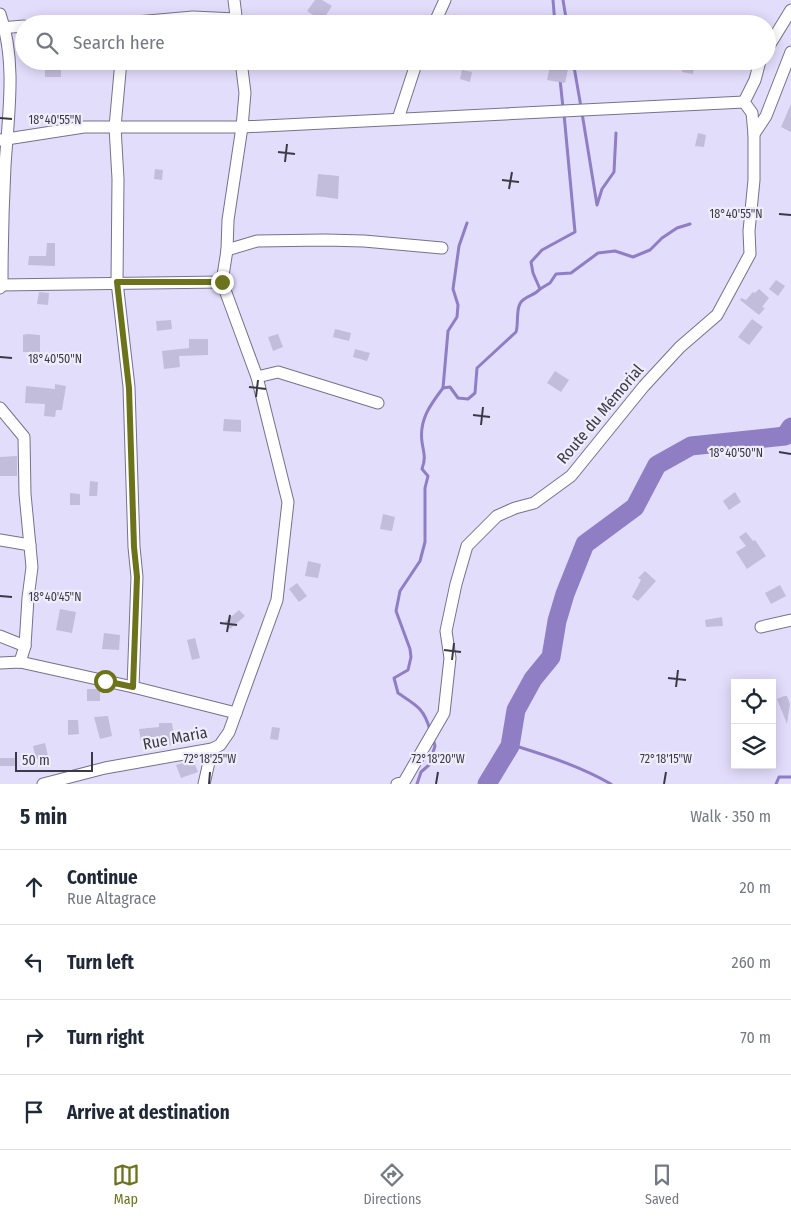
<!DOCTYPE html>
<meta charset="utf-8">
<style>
body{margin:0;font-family:"Fira Sans Condensed",sans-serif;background:#f6f6f7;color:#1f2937}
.controls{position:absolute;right:15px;bottom:15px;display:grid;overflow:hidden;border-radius:0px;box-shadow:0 2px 12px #0003}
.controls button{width:45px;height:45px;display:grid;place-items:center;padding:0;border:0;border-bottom:1px solid #e0e1e3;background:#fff;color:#1f2937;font:25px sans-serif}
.scale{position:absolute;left:15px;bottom:12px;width:78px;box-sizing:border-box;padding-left:5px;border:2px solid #3b3945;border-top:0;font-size:14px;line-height:18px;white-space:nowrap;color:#3b3945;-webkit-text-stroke:4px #efedfa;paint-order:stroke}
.stop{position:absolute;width:15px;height:15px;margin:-11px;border:4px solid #6c731b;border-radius:50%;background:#fff}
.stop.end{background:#6c731b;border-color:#fff;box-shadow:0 1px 5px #0008}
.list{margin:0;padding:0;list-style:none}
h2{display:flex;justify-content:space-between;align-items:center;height:65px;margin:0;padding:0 20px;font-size:21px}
h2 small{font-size:16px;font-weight:400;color:#747a83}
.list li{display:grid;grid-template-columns:32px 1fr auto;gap:15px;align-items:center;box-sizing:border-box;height:75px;padding:0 20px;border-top:1px solid #e0e1e3}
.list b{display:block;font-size:19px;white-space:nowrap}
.list p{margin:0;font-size:16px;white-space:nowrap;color:#747a83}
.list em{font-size:16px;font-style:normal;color:#747a83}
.icon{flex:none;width:28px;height:28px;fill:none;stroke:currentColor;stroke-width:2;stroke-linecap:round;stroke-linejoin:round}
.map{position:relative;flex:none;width:791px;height:784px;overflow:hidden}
.search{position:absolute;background:#fff;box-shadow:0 2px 12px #0003;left:15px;right:15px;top:15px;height:55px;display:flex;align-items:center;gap:12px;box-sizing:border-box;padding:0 18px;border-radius:28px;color:#747a83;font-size:19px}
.sheet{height:365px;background:#fff}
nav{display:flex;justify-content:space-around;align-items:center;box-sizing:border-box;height:70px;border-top:1px solid #e0e1e3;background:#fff;font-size:14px;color:#747a83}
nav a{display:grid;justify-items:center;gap:2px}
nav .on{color:#6c731b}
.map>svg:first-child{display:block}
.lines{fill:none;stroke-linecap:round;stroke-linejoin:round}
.stream{stroke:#8f7ec4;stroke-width:3}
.river{stroke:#8f7ec4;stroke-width:19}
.building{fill:#c3bddc}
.street-casing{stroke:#76718d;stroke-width:13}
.street{stroke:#fff;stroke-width:11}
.route{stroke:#6c731b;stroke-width:6}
.ticks{fill:none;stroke:#3b3945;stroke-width:2}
.labels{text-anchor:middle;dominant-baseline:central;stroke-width:4.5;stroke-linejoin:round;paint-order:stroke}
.street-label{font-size:16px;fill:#3b3945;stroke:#efedfa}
.ticks-label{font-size:12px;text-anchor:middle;fill:#3b3945;stroke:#efedfa;stroke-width:4.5;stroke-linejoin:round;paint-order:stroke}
</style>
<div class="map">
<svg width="791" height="784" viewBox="0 0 791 784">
<rect width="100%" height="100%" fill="#e3ddfc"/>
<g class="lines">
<g class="stream">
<polyline points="553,0 555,24"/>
<polyline points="563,0 567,24"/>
<polyline points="573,61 581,107"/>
<polyline points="560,79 563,108"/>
<polyline points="582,113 597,205 602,189 614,172 616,133"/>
<polyline points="540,289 550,283 556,274 571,273 598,253 615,251 633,257 650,250 662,238 677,228 690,224"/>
<polyline points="443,388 448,331 457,317 458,305 453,289 459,246 467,223"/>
<path d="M430 730C424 708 416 705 398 693L394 678 408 670 411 657 410 649 396 611 400 591 420 561 425 542V488L428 476 422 469C426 457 424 455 422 442 419 420 430 405 443 388L450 387 458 398 468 399 475 393 477 368 516 332C519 323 515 306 523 300 529 295 535 295 540 289L533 273 531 262 542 250 575 232 564 114"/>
<path d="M510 746 519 747C551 757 581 767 611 784"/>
<polyline points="417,784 421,772 429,765 435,746 433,738"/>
<polyline points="776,784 779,777 791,777"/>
</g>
<polyline class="river" points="487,784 510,746 516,710 533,679 551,657 557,621 565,594 585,544 635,507 657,465 691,446 785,436 791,427"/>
</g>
<g class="building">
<polygon points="315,0 322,0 332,6 322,21 307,11"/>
<polygon points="551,61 569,64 565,83 547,80"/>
<polygon points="684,61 695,61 693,74 682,72"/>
<rect x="45" y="69" width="16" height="8"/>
<polygon points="462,70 472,72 470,82 460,79"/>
<polygon points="791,104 791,132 781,127"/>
<polygon points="698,133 706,135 704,147 695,146"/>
<polygon points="155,169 163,170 162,180 154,179"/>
<polygon points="318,174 339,176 338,199 316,196"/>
<polygon points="47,243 55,243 55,266 28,265 29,256 46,256"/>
<polygon points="776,280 785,286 778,296 769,289"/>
<polygon points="759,289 769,298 762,307 765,308 759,315 740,300 741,298 746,300 753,292 755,293"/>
<polygon points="39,292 49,293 48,305 37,304"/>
<polygon points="752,319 763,327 749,345 738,337"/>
<polygon points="171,320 172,329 157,331 156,321"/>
<polygon points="335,329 351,333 349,341 333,337"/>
<polygon points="27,334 40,335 40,352 23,352 23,335"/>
<polygon points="278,334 283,347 273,351 268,337"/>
<polygon points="189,339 208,339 208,355 179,356 180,367 164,369 162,351 189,348"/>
<polygon points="355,349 370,353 367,361 353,357"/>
<polygon points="555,371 569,380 561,392 547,383"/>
<polygon points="55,384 66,386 62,410 56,410 55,417 44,416 45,404 25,403 26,386 55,389"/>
<polygon points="224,419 241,420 241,432 223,431"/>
<polygon points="17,456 17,476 0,476 0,457"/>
<polygon points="90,481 98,482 97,496 89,496"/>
<polygon points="735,492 741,502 729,510 723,501"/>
<polygon points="70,493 80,494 80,505 70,505"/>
<polygon points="383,514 395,517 392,531 380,529"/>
<polygon points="746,532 753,541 755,540 766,556 747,569 736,552 746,546 739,537"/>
<polygon points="308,561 321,564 318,578 305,576"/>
<polygon points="645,571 656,581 638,601 632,597 641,580 638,578"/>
<polygon points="297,583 307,596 299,602 289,589"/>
<polygon points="780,585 786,596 771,604 765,593"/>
<polygon points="60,609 76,612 72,633 56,630"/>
<polygon points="239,610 245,616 230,629 225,622"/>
<polygon points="722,617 723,626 706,627 705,620"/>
<polygon points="104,633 120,635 119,650 102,649"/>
<polygon points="195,638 200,658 192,660 187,640"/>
<rect x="87" y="689" width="13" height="12"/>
<polygon points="784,696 787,696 790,704 787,724 777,699"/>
<polygon points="108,716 112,736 100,739 94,717"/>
<polygon points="68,720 78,720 79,734 68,735"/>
<polygon points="159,723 172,723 175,745 150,747 149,739 141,741 139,729 159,727"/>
<polygon points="272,727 280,728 278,740 270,739"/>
<polygon points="45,743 48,756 36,759 33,746"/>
<rect x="0" y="758" width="15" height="8"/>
<polygon points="193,760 198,772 181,778 176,765"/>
</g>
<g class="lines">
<defs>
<g id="street">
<polyline points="234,0 237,24"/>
<path d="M0 14C17 61 8 117 5 166 3 206 2 245 2 285L0 288"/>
<polyline points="47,24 66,22 125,23 193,17 236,19"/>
<polyline points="434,24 445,0"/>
<polyline points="0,28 24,26"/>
<polyline points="767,49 791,10"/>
<polyline points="121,61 115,127 118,179 117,282 129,387 134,547 137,577 133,687"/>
<polyline points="398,119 417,61"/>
<polyline points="754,134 766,116 791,52"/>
<polyline points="0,140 84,127 242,127 744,102"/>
<polyline points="227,250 257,241 325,240 364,241 442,248"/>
<polyline points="0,285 222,282"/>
<polyline points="257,377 278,372 378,403"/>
<polyline points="0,408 24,437 25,494 32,567 28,598 25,646 20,662"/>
<polyline points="0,540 30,545"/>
<polyline points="761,627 791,620"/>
<polyline points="0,636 25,646"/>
<polyline points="0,663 20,662 133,687 236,713"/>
<polyline points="43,784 105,768 212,749 220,745 229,732 277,600 288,502 257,377 222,282 227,250 228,220 242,127 245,93 241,61"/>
<polyline points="204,784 212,749"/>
<polyline points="397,784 404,782 444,713 450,658 446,631 456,584 467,546 497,516 515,508 534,503 571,476 644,386 680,347 717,315 750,254 749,231 754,180 754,134 752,113 744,102 755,80 760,61"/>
</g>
</defs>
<use href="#street" class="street-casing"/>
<use href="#street" class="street"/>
</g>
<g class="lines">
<polyline class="route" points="105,681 133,687 137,577 134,547 129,388 117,282 222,282"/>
</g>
<path class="ticks" d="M0 118 12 119M278 152 295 154M285 162 287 144M502 180 519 182M509 189 512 172M779 214 791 215M0 357 12 358M249 387 266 389M256 397 258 380M473 415 490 417M481 425 483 407M779 452 791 454M0 596 12 597M220 623 237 625M227 632 230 615M444 650 461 652M452 660 454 643M668 678 686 680M676 687 678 670M209 784 210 772M436 784 438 772M664 784 666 772"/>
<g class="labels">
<g class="street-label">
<text transform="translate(600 414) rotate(-50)">Route du Mémorial</text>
<text transform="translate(175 738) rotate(-11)">Rue Maria</text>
</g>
</g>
<g class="ticks-label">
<text x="55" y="124">18°40'55"N</text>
<text x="736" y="218">18°40'55"N</text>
<text x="55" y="363">18°40'50"N</text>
<text x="736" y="457">18°40'50"N</text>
<text x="55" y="601">18°40'45"N</text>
<text x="210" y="763">72°18'25"W</text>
<text x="438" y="763">72°18'20"W</text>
<text x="666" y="763">72°18'15"W</text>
</g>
</svg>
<div class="controls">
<button><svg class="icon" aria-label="locate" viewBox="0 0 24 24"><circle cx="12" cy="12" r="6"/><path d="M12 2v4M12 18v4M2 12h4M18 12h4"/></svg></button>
<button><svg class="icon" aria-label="layers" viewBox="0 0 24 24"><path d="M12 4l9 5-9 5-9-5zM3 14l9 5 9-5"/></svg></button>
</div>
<div class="scale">50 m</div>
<div class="stop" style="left:105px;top:681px"></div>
<div class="stop end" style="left:222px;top:282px"></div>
<div class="search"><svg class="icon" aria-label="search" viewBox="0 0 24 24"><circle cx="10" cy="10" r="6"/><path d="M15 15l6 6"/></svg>Search here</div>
</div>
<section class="sheet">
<h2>5 min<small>Walk · 350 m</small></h2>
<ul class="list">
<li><svg class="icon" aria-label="ahead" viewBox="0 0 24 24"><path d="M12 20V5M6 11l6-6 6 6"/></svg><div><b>Continue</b><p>Rue Altagrace</p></div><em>20 m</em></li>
<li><svg class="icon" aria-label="left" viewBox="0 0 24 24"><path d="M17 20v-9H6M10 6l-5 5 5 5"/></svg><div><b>Turn left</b></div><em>260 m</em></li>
<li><svg class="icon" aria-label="right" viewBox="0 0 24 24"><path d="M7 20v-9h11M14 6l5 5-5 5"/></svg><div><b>Turn right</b></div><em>70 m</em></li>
<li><svg class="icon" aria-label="arrive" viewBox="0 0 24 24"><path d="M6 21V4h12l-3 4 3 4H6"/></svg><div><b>Arrive at destination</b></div></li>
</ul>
</section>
<nav>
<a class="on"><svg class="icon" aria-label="map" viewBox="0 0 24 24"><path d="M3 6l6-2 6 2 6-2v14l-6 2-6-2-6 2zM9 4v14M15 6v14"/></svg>Map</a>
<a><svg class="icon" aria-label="directions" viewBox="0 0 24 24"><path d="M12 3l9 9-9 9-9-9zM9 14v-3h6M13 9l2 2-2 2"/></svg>Directions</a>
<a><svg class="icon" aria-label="saved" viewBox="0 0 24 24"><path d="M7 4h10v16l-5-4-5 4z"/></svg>Saved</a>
</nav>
